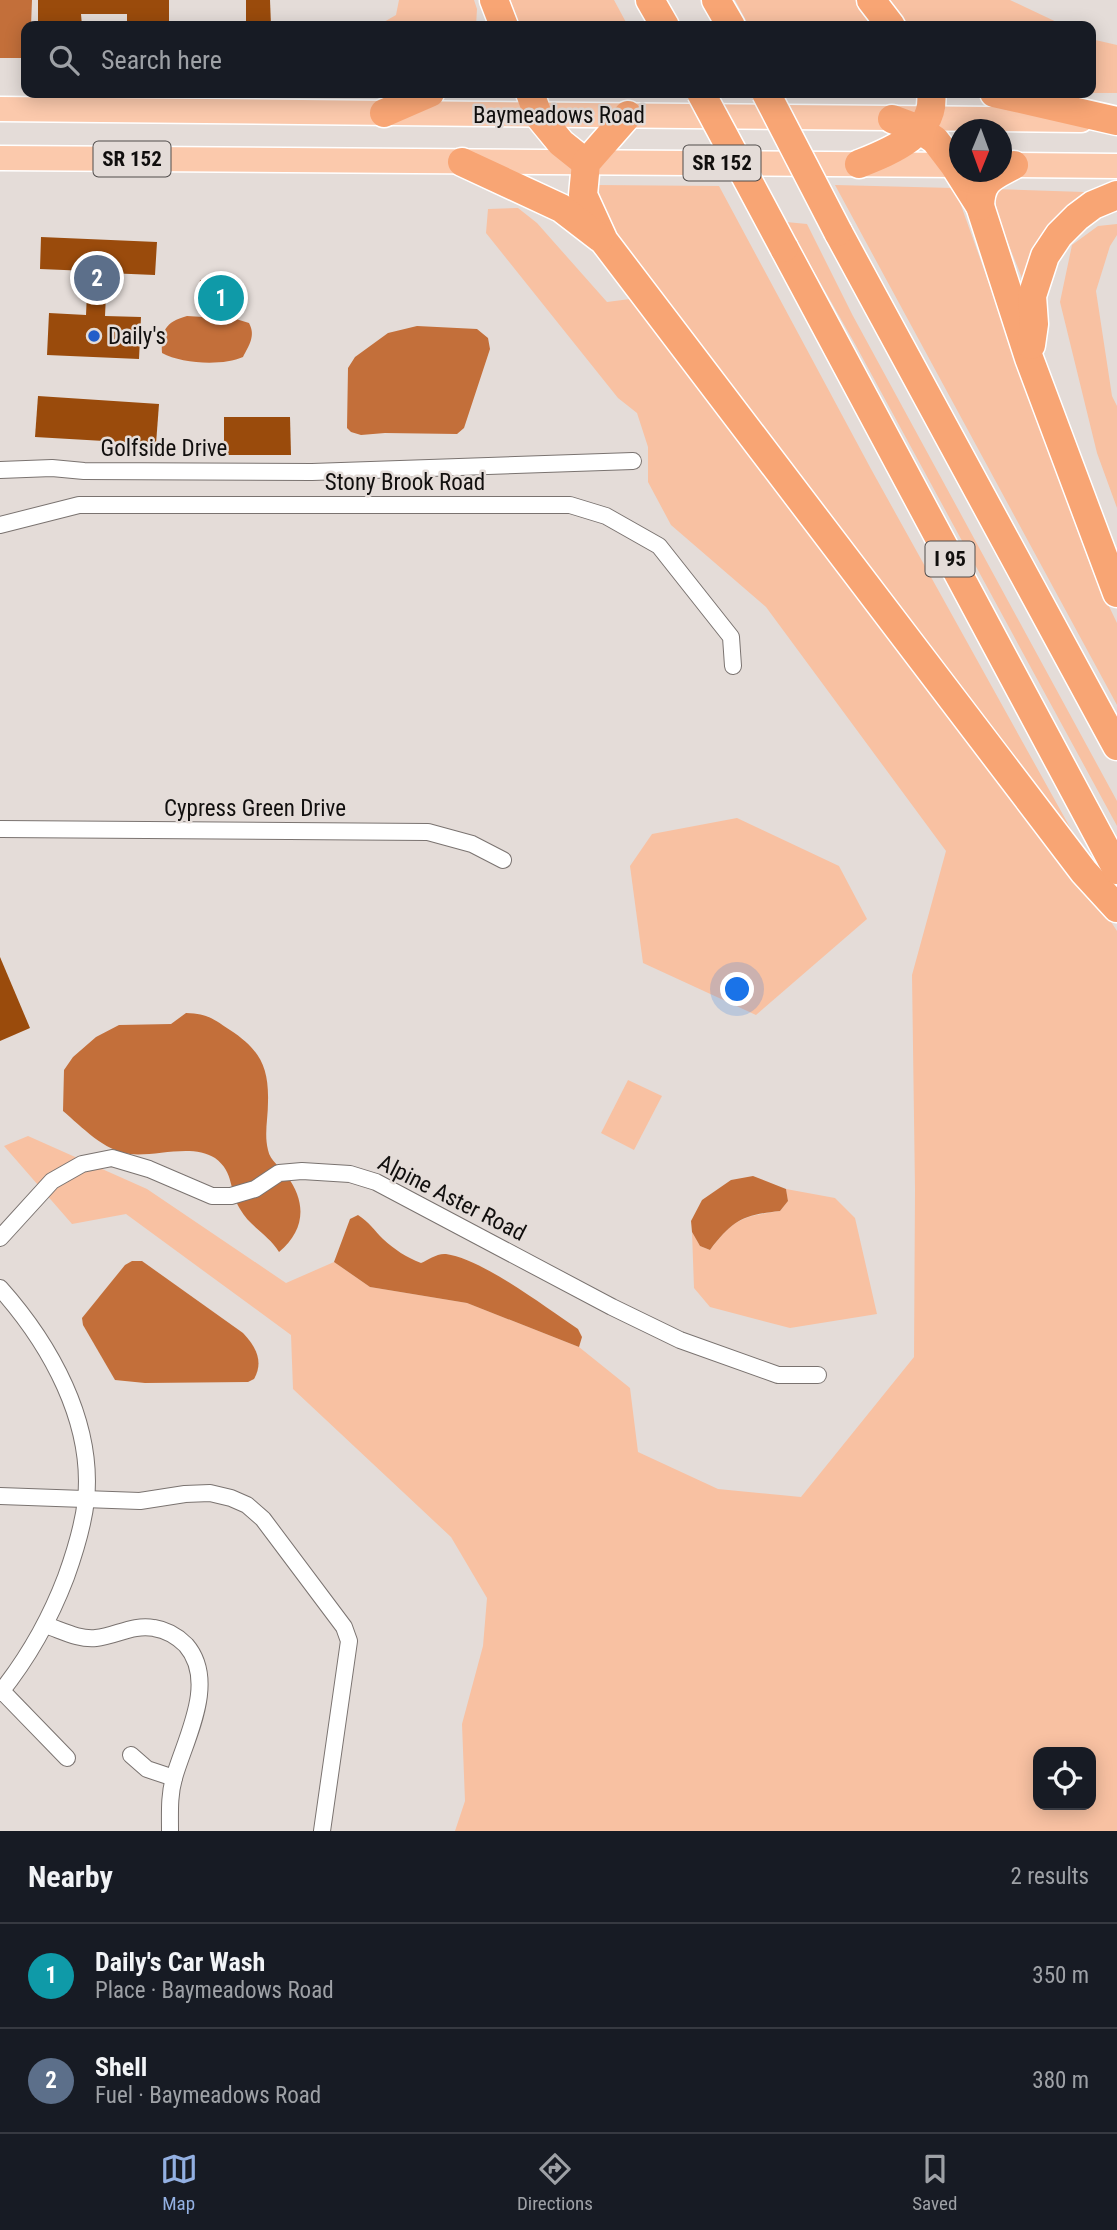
<!DOCTYPE html>
<meta charset="utf-8">
<style>
body{margin:0;font-family:"Roboto Condensed",sans-serif;background:#242831;color:#f1f3f6}
.controls{position:absolute;right:21px;bottom:21px;display:grid;overflow:hidden;border-radius:14px;box-shadow:0 4px 18px #0003}
.controls button{width:63px;height:63px;display:grid;place-items:center;padding:0;border:0;border-bottom:2px solid #363941;background:#171b24;color:#f1f3f6;font:35px sans-serif}
.compass{position:absolute;left:949px;top:119px;width:63px;height:63px;border-radius:50%;background:#171b24;box-shadow:0 4px 18px #0003;rotate:181deg}
.you{position:absolute;left:738px;top:990px;width:24px;height:24px;margin:-18px;border:5px solid #fff;border-radius:50%;background:#1a73e8;box-shadow:0 0 0 10px #1a73e833}
.badge{display:grid;place-items:center;width:46px;height:46px;border-radius:50%;background:#93b0e2;color:#fff;font-size:23px;font-weight:700}
.pin{position:absolute;translate:-50% -50%;border:4px solid #fff;box-shadow:0 2px 7px #0006}
.list{margin:0;padding:0;list-style:none}
h2{display:flex;justify-content:space-between;align-items:center;height:91px;margin:0;padding:0 28px;font-size:30px}
h2 small{font-size:23px;font-weight:400;color:#9ea1a6}
.list li{display:grid;grid-template-columns:46px 1fr auto;gap:21px;align-items:center;box-sizing:border-box;height:105px;padding:0 28px;border-top:2px solid #363941}
.list b{display:block;font-size:26px;white-space:nowrap}
.list p{margin:0;font-size:23px;white-space:nowrap;color:#9ea1a6}
.list em{font-size:23px;font-style:normal;color:#9ea1a6}
.icon{flex:none;width:38px;height:38px;fill:none;stroke:currentColor;stroke-width:2;stroke-linecap:round;stroke-linejoin:round}
.map{position:relative;flex:none;width:1117px;height:1831px;overflow:hidden}
.search{position:absolute;background:#171b24;box-shadow:0 4px 18px #0003;left:21px;right:21px;top:21px;height:77px;display:flex;align-items:center;gap:18px;box-sizing:border-box;padding:0 24px;border-radius:14px;color:#9ea1a6;font-size:26px}
.sheet{height:301px;background:#171b24}
nav{display:flex;justify-content:space-around;align-items:center;box-sizing:border-box;height:98px;border-top:2px solid #363941;background:#171b24;font-size:19px;color:#9ea1a6}
nav a{display:grid;justify-items:center;gap:4px}
nav .on{color:#93b0e2}
.map>svg:first-child{display:block}
.green{fill:#f8c1a2;fill-rule:evenodd}
.water{fill:#c36f3a}
.building{fill:#9a4b0c}
.lines{fill:none;stroke-linecap:round;stroke-linejoin:round}
.minor-casing{stroke:#7a7370;stroke-width:18}
.primary-casing{stroke:#fff;stroke-width:27}
.motorway-casing{stroke:#fff;stroke-width:31}
.minor{stroke:#fff;stroke-width:16}
.primary{stroke:#fbc9ac;stroke-width:24}
.motorway{stroke:#f8a574;stroke-width:28}
.motorway-bridge-casing{stroke:#fff;stroke-width:31;stroke-linecap:butt}
.motorway-bridge{stroke:#f8a574;stroke-width:28}
.poi-dot{fill:#215dc9;stroke:#e4dcd8;stroke-width:2.5}
.labels{text-anchor:middle;dominant-baseline:central;stroke-width:5;stroke-linejoin:round;paint-order:stroke}
.shield{fill:#e4dcd8;stroke:#504c4b;stroke-width:2}
.shield-label{font-size:21px;font-weight:bold;fill:#110f0e}
.street-label{font-size:23px;fill:#110f0e;stroke:#e4dcd8}
.poi-label{font-size:23px;fill:#110f0e;stroke:#e4dcd8;text-anchor:start}
</style>
<div class="map">
<svg width="1117" height="1831" viewBox="0 0 1117 1831">
<rect width="100%" height="100%" fill="#e4dcd8"/>
<g class="green">
<polygon points="399,0 474,0 477,9 476,26 377,26 396,15"/>
<polygon points="508,0 614,0 628,26 518,26"/>
<polygon points="735,0 861,0 881,26 749,26"/>
<polygon points="885,0 1010,0 1065,26 906,26"/>
<polygon points="1091,39 1117,45 1117,93 1091,93"/>
<polygon points="298,93 410,93 401,96 303,96"/>
<polygon points="542,93 664,93 665,95 544,96"/>
<polygon points="786,93 922,93 923,97 786,94"/>
<polygon points="598,185 719,186 871,469 1102,885 623,251 600,206"/>
<polygon points="835,185 953,188 957,194 1075,524 1094,575 1117,623 1117,705"/>
<polygon points="994,189 1084,192 1087,198 1024,283 991,201"/>
<path d="M518 208 537 223 607 302 630 299 1087 885 1117 931V1831H455L465 1801 462 1724 483 1646 487 1598 451 1537 293 1389 291 1335 126 1214 72 1224 4 1146 28 1136 147 1189 286 1283 334 1262 370 1287 467 1303 579 1347 630 1388 638 1452 718 1489 801 1497 914 1357 915 1189 912 975 946 851 766 607 671 525 648 482V447L637 413 618 398 486 233 488 209ZM1038 1752H1091V1805H1038Z"/>
<polygon points="786,222 807,224 853,316 1117,801 1117,826 855,344"/>
<polygon points="1117,224 1117,235 1110,246 1096,291 1112,396 1117,406 1117,508 1097,453 1060,302 1072,245 1098,226"/>
<polygon points="737,818 839,866 867,919 756,1015 643,963 630,866 652,834"/>
<polygon points="628,1080 662,1096 634,1150 601,1133"/>
<path d="M786 1189 835 1198 855 1218 877 1314 790 1328 710 1307 694 1288 692 1232 700 1246 710 1250C734 1219 741 1217 780 1211L788 1201Z"/>
</g>
<g class="water">
<polygon points="0,0 32,0 31,26 26,26 26,58 0,58"/>
<path d="M187 316 236 319 249 323C256 336 249 345 243 357 223 366 182 364 162 353 161 331 165 322 187 316Z"/>
<polygon points="417,326 477,329 488,338 490,349 464,428 457,434 385,433 361,435 351,432 347,428 348,368 355,357 388,333"/>
<path d="M186 1013C208 1014 212 1018 230 1030 259 1049 269 1066 268 1102 268 1119 264 1134 268 1150 270 1161 281 1167 287 1176 307 1203 305 1230 279 1252 269 1235 250 1227 240 1209 228 1189 235 1173 215 1158 192 1143 155 1157 130 1154 104 1151 82 1127 63 1111L64 1070 73 1057 96 1037 119 1025 171 1024Z"/>
<path d="M753 1176 786 1189 788 1201 780 1211C743 1215 733 1220 710 1250L700 1246 692 1232 691 1221 702 1200 731 1180Z"/>
<path d="M358 1215C369 1222 374 1230 383 1239 395 1250 406 1257 421 1263 428 1260 437 1253 446 1254 483 1259 546 1308 578 1329L582 1337 579 1347 467 1303 370 1287 334 1262 350 1219Z"/>
<path d="M132 1261H142L243 1333C256 1347 264 1361 254 1379L248 1382 145 1383 115 1380 83 1325 82 1318 125 1265Z"/>
</g>
<g class="building">
<polygon points="38,0 169,0 169,26 127,26 127,14 81,14 82,26 38,26"/>
<polygon points="246,0 270,0 271,26 246,26"/>
<polygon points="41,237 157,242 155,275 107,273 105,316 141,317 139,359 47,355 49,313 86,315 88,271 40,269"/>
<polygon points="200,280 243,282 242,306 198,304"/>
<polygon points="38,396 159,404 156,444 35,437"/>
<polygon points="224,417 290,417 291,455 224,455"/>
<polygon points="0,957 30,1028 0,1041"/>
</g>
<g class="lines">
<defs>
<g id="minor">
<polyline points="0,470 52,468 84,471 312,472 633,461"/>
<polyline points="0,525 79,505 570,505 606,516 659,546 731,637 733,666"/>
<polyline points="0,829 428,832 472,844 503,860"/>
<polyline points="0,1238 52,1181 82,1164 112,1158 149,1169 212,1196 231,1196 255,1189 279,1173 302,1171 350,1174 376,1182 612,1307 680,1340 778,1375 818,1375"/>
<path d="M0 1288C50 1344 94 1422 86 1500 83 1527 75 1552 66 1577 50 1619 28 1658 0 1693"/>
<polyline points="0,1496 140,1501 185,1494 210,1493 231,1498 247,1505 263,1519 344,1627 349,1641 322,1831"/>
<path d="M45 1625C61 1630 79 1640 96 1638 116 1636 133 1624 154 1628 167 1630 177 1636 186 1645 218 1682 185 1739 174 1778 169 1795 170 1813 170 1831"/>
<polyline points="2,1691 67,1758"/>
<polyline points="131,1755 147,1769 174,1778"/>
</g>
<g id="primary">
<polyline points="0,109 1081,120"/>
<polyline points="0,158 960,165"/>
<polyline points="1002,165 1117,166"/>
</g>
<g id="motorway">
<polyline points="494,0 504,26"/>
<polyline points="650,0 665,26"/>
<polyline points="716,0 731,26"/>
<polyline points="871,0 891,26"/>
<polyline points="530,93 538,115 561,143 586,163"/>
<polyline points="994,93 1117,121"/>
<polyline points="384,113 430,93"/>
<polyline points="628,115 586,163 583,195 604,241 1084,872 1117,908"/>
<polyline points="892,119 919,129 935,140 954,165 980,206 1029,358 1117,593"/>
<polyline points="462,162 561,208 600,238"/>
<path d="M859 164C889 152 937 134 931 93"/>
<path d="M980 206C981 179 992 177 1014 165"/>
<polyline points="838,232 1117,746"/>
<polyline points="784,248 1117,870"/>
<polyline points="1031,345 1034,324 1032,296 1045,256 1059,235 1077,217 1093,205 1117,195"/>
</g>
</defs>
<use href="#minor" class="minor-casing"/>
<use href="#primary" class="primary-casing"/>
<use href="#motorway" class="motorway-casing"/>
<use href="#minor" class="minor"/>
<use href="#primary" class="primary"/>
<use href="#motorway" class="motorway"/>
<defs>
<g id="motorway-bridge">
<polyline points="701,93 784,248"/>
<polyline points="766,93 838,232"/>
</g>
</defs>
<use href="#motorway-bridge" class="motorway-bridge-casing"/>
<use href="#motorway-bridge" class="motorway-bridge"/>
</g>
<circle class="poi-dot" cx="94" cy="336" r="7"/>
<g class="labels">
<g class="shield">
<rect x="93.5" y="141.5" width="77" height="35" rx="5"/>
<rect x="683.5" y="145.5" width="77" height="35" rx="5"/>
<rect x="925.5" y="541.5" width="49" height="35" rx="5"/>
</g>
<g class="shield-label">
<text x="132" y="159">SR 152</text>
<text x="722" y="163">SR 152</text>
<text x="950" y="559">I 95</text>
</g>
<g class="street-label">
<text x="559" y="115">Baymeadows Road</text>
<text x="164" y="448">Golfside Drive</text>
<text x="405" y="482">Stony Brook Road</text>
<text x="255" y="808">Cypress Green Drive</text>
<text transform="translate(452 1198) rotate(27)">Alpine Aster Road</text>
</g>
<g class="poi-label">
<text x="108" y="336">Daily's</text>
</g>
</g>
</svg>
<div class="controls">
<button><svg class="icon" aria-label="locate" viewBox="0 0 24 24"><circle cx="12" cy="12" r="6"/><path d="M12 2v4M12 18v4M2 12h4M18 12h4"/></svg></button>
</div>
<svg class="compass" viewBox="-18 -18 36 36"><path d="M0-13l5 13h-10z" fill="#e53935"/><path d="M0 13l5-13h-10z" fill="#9ea1a6"/></svg>
<div class="you"></div>
<div class="pin badge" style="left:221px;top:298px;background:#0f9aa8">1</div>
<div class="pin badge" style="left:97px;top:278px;background:#5c6f8a">2</div>
<div class="search"><svg class="icon" aria-label="search" viewBox="0 0 24 24"><circle cx="10" cy="10" r="6"/><path d="M15 15l6 6"/></svg>Search here</div>
</div>
<section class="sheet">
<h2>Nearby<small>2 results</small></h2>
<ul class="list">
<li><span class="badge" style="background:#0f9aa8">1</span><div><b>Daily's Car Wash</b><p>Place · Baymeadows Road</p></div><em>350 m</em></li>
<li><span class="badge" style="background:#5c6f8a">2</span><div><b>Shell</b><p>Fuel · Baymeadows Road</p></div><em>380 m</em></li>
</ul>
</section>
<nav>
<a class="on"><svg class="icon" aria-label="map" viewBox="0 0 24 24"><path d="M3 6l6-2 6 2 6-2v14l-6 2-6-2-6 2zM9 4v14M15 6v14"/></svg>Map</a>
<a><svg class="icon" aria-label="directions" viewBox="0 0 24 24"><path d="M12 3l9 9-9 9-9-9zM9 14v-3h6M13 9l2 2-2 2"/></svg>Directions</a>
<a><svg class="icon" aria-label="saved" viewBox="0 0 24 24"><path d="M7 4h10v16l-5-4-5 4z"/></svg>Saved</a>
</nav>
